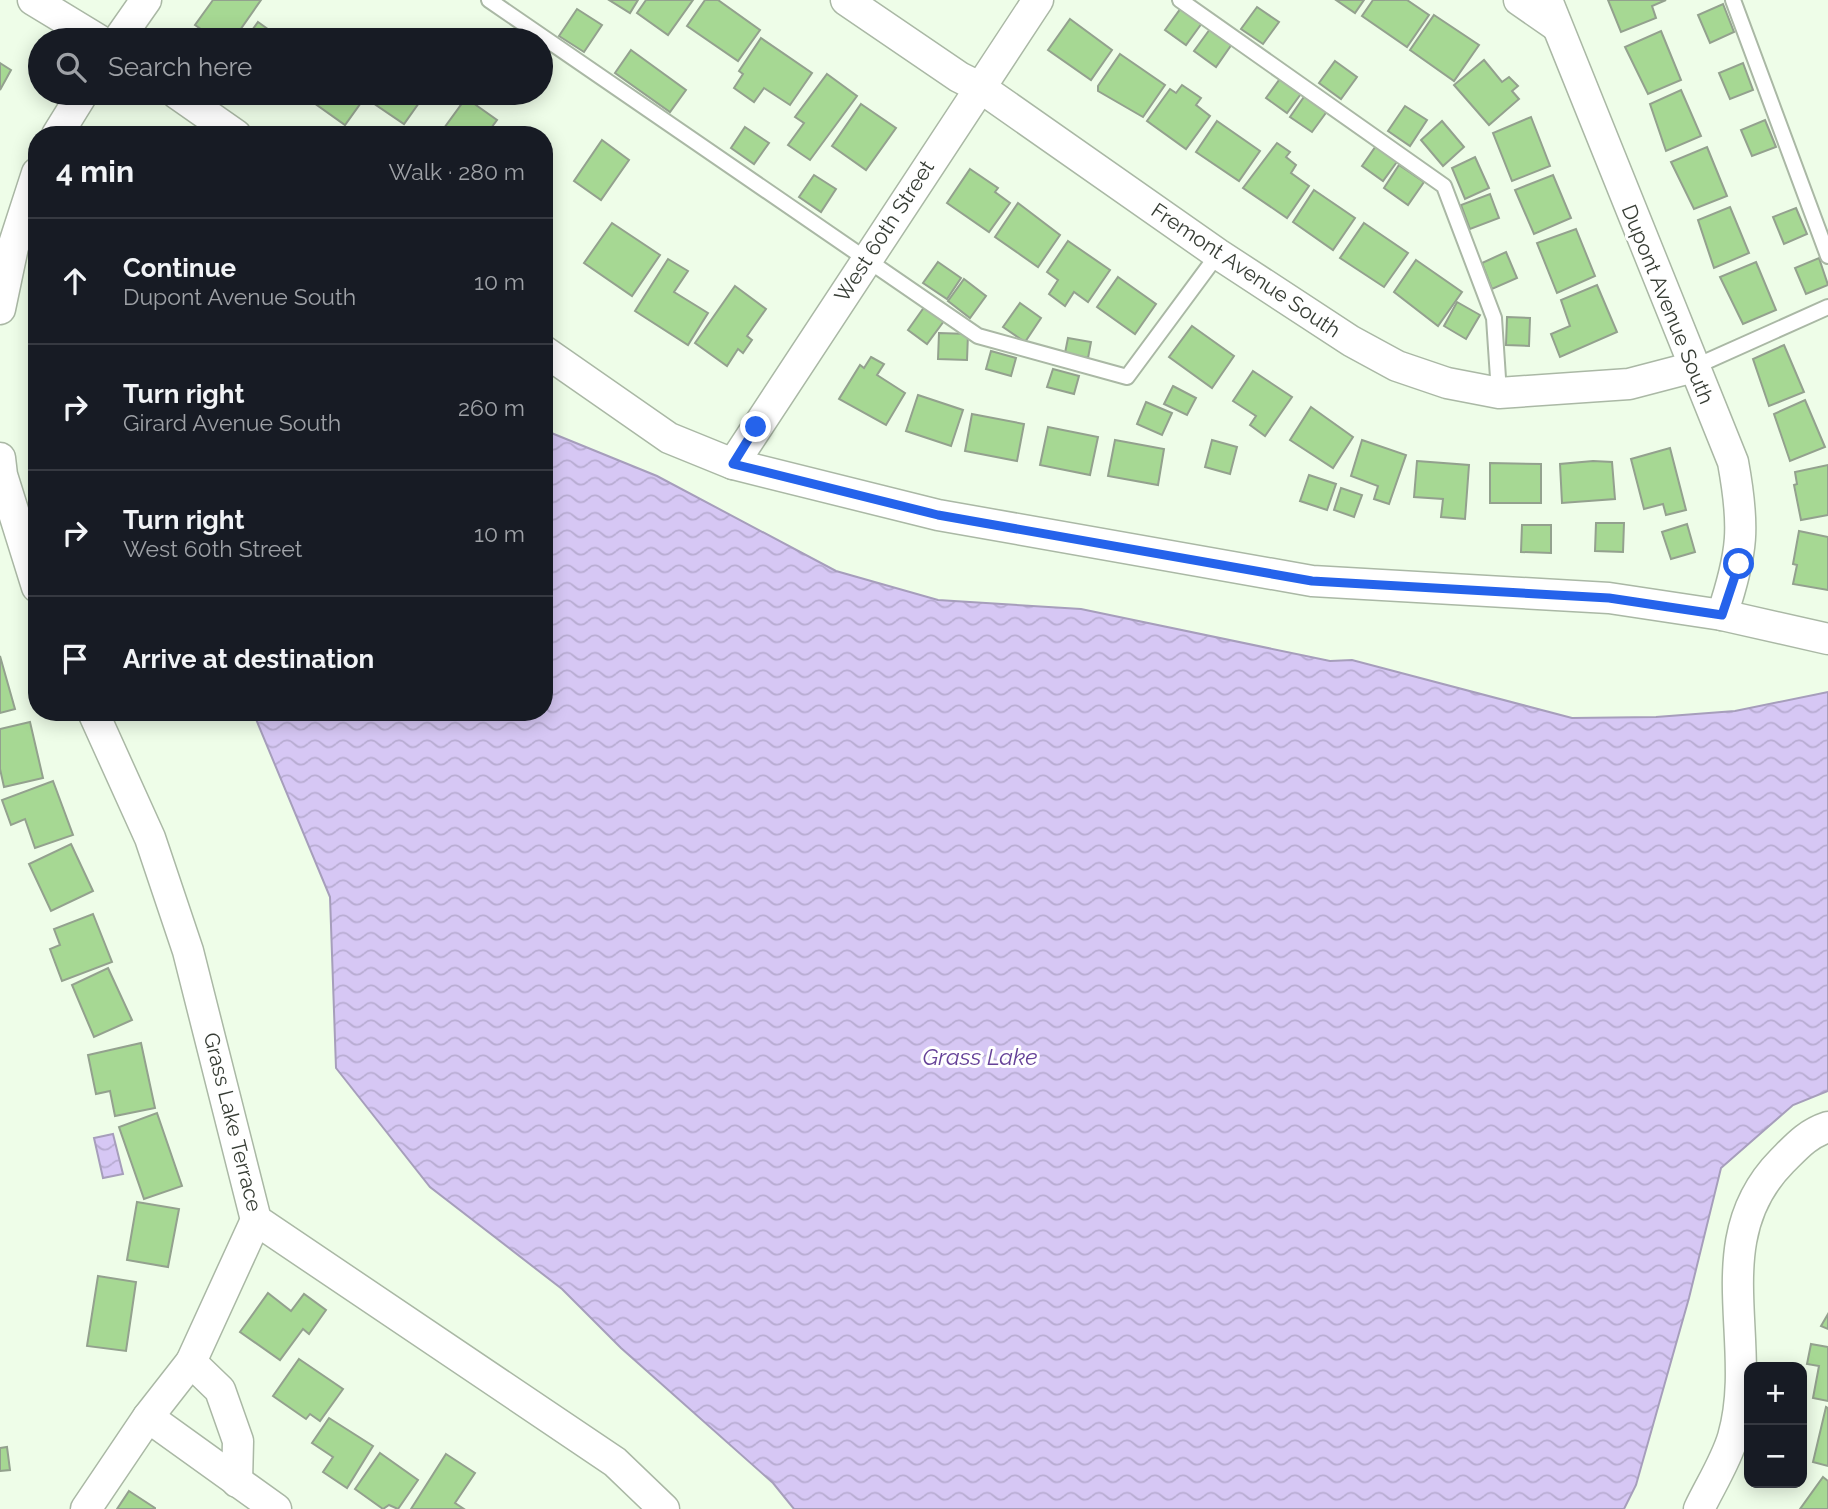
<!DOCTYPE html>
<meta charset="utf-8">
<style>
body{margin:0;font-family:Raleway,sans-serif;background:#242831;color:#f1f3f6}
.controls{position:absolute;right:21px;bottom:21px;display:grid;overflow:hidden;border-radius:14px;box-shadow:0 4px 18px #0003}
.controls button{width:63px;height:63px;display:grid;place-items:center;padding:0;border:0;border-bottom:2px solid #363941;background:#171b24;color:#f1f3f6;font:35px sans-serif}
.stop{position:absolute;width:21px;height:21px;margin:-16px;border:5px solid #2563eb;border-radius:50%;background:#fff}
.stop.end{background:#2563eb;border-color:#fff;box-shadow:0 2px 7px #0008}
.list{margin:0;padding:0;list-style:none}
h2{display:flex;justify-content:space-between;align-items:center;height:91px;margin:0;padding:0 28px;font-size:30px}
h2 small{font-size:23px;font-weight:400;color:#9ea1a6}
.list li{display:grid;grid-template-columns:46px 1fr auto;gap:21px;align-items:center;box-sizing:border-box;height:126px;padding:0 28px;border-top:2px solid #363941}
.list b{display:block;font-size:26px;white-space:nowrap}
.list p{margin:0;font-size:23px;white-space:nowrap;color:#9ea1a6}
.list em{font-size:23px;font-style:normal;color:#9ea1a6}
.icon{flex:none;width:38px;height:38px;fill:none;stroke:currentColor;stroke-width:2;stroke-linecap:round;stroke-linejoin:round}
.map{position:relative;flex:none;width:1828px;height:1509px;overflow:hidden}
.search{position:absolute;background:#171b24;box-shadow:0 4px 18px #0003;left:28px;top:28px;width:525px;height:77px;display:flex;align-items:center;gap:18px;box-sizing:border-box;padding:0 24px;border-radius:38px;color:#9ea1a6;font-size:26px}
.panel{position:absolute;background:#171b24;box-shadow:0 4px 18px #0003;left:28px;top:126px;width:525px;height:595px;border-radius:28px}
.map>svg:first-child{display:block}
.water{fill:url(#water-waves);stroke:#a69ebb;stroke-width:2}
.building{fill:#a6d893;stroke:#93a18e;stroke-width:2}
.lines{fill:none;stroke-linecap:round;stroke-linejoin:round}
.lane-casing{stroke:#aab8a5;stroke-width:18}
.street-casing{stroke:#aab8a5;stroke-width:33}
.lane{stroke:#fff;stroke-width:14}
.street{stroke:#fff;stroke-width:30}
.route{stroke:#2563eb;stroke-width:9}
.labels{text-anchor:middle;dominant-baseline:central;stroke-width:6;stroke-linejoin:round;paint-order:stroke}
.street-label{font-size:21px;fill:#373d35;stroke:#fff}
.water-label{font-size:23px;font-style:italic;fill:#654198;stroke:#fff}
</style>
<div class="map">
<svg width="1828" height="1509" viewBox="0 0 1828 1509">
<defs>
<pattern id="water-waves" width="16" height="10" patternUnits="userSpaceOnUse" patternTransform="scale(1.75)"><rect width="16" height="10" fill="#d6c7f4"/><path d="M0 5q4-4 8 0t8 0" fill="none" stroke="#b8acd2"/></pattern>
</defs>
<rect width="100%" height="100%" fill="#eefde8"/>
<g class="water">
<polygon points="544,430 657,476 836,571 938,600 1081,609 1330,661 1352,660 1572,718 1656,717 1735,711 1828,692 1828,1091 1793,1105 1721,1168 1689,1298 1636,1485 1624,1509 794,1509 773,1483 621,1348 562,1289 430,1187 336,1068 330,897 253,712 544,712"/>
<polygon points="113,1134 123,1174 103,1178 94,1138"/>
</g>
<g class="building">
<polygon points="213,0 261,0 233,40 217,40 195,25"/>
<polygon points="609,0 638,0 630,13"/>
<polygon points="646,0 693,0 668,35 637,13"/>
<polygon points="705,0 718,0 760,30 738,61 687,26"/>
<polygon points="1336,0 1364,0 1355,13"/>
<polygon points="1373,0 1407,0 1429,15 1407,47 1362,16"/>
<polygon points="1608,0 1666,0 1652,6 1656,18 1621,32"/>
<polygon points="1723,4 1734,32 1710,43 1698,15"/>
<polygon points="1257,7 1279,22 1263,44 1241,29"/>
<polygon points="1181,8 1202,23 1186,45 1165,30"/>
<polygon points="577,9 602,25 584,52 559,36"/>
<polygon points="1434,15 1479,45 1454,81 1410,50"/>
<polygon points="1070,19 1112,50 1091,80 1048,50"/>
<polygon points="258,22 279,37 282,34 291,40 245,40"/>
<polygon points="1210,29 1232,44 1216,67 1194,51"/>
<polygon points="1661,31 1681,80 1648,94 1625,47"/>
<polygon points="761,38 812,73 790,105 764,88 754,102 734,88 743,74 739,71"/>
<polygon points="631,50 686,90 670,112 615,73"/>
<polygon points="1120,54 1165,85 1143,117 1098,91 1098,86"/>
<polygon points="1484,60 1502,82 1509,77 1518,86 1512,91 1519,99 1489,125 1454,85"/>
<polygon points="1335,61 1357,77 1341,99 1319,83"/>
<polygon points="0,63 11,70 0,90"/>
<polygon points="1743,63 1753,90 1730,99 1719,73"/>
<polygon points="827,74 857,96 810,160 788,145 804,123 795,117"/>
<polygon points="1282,76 1303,91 1287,113 1266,98"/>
<polygon points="1182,85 1201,98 1196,105 1210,116 1186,149 1147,121 1170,89 1176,93"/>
<polygon points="1681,90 1701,136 1666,151 1650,104"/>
<polygon points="300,93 368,93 345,125"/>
<polygon points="376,93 426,93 404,124 370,101"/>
<polygon points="1306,94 1328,110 1312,132 1290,117"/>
<polygon points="466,98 497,120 486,135 439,135"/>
<polygon points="861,104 896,128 866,170 832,146"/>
<polygon points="1405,106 1427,120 1410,146 1388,131"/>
<polygon points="1531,117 1550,166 1512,181 1493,133"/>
<polygon points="1765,120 1776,147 1752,156 1741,130"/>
<polygon points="1217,121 1260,151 1239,181 1196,152"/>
<polygon points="1442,121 1464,147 1443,166 1421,140"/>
<polygon points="745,127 769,143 754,164 731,148"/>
<polygon points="602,140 629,160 601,200 574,181"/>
<polygon points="1277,143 1290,152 1286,157 1296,165 1291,173 1309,186 1287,218 1243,188"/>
<polygon points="1378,143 1399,159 1383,181 1362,166"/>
<polygon points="1707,147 1727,196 1694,209 1671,162"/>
<polygon points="1475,157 1489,188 1465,199 1452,168"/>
<polygon points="1399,165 1424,182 1408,205 1384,188"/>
<polygon points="970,169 998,188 995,192 1010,203 989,232 947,203"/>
<polygon points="814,175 836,189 821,212 799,197"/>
<polygon points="1553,175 1571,218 1534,234 1515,190"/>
<polygon points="1314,190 1355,218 1333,250 1293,222"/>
<polygon points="1490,194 1499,218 1470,229 1461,205"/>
<polygon points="1018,203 1060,235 1038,267 995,237"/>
<polygon points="1730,207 1749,253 1714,268 1698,220"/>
<polygon points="1796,208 1807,234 1784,244 1773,217"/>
<polygon points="612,223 660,255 632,296 584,263"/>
<polygon points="1364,223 1408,253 1384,287 1340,258"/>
<polygon points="1576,229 1595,276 1557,293 1537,243"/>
<polygon points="1068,241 1110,270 1088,302 1074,292 1065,306 1049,294 1058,280 1047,272"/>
<polygon points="1506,252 1517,278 1492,289 1482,263"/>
<polygon points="1819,258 1828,285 1806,294 1795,268"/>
<polygon points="668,259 688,271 674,292 708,313 688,345 635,311"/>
<polygon points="1416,260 1462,292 1438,326 1394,292"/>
<polygon points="938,262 961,278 947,299 923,283"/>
<polygon points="1756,262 1776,310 1743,324 1720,277"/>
<polygon points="1118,277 1156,304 1135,334 1097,307"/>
<polygon points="964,279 986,296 970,318 948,301"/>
<polygon points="1597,285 1617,332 1560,357 1551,334 1570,326 1561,300"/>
<polygon points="735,286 766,309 747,336 752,340 743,353 738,349 727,366 695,343"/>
<polygon points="1457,302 1480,315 1466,339 1444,326"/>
<polygon points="1020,303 1041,318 1025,342 1003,327"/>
<polygon points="925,306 944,321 927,344 908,330"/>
<polygon points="1507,317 1530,318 1529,346 1506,345"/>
<polygon points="1192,326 1234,356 1212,388 1169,357"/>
<polygon points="939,333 968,334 967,360 938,359"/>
<polygon points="1068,338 1091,342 1088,358 1065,353"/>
<polygon points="1784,345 1804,392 1769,406 1753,359"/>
<polygon points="991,351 1016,358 1011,376 986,369"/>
<polygon points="871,357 884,364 877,375 905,393 886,425 839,399 860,365 864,368"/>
<polygon points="1053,369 1079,376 1074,394 1047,387"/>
<polygon points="1253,371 1292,397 1265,436 1250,425 1256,416 1233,401"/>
<polygon points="1173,386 1196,398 1187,415 1164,404"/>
<polygon points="918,395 963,410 951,446 906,431"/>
<polygon points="1805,400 1825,447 1790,461 1774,414"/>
<polygon points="1146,402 1172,413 1162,435 1137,424"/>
<polygon points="1311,407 1353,437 1333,468 1290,440"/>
<polygon points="972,414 1024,424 1017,461 965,451"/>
<polygon points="1048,427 1098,437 1090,475 1040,465"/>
<polygon points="1115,440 1164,449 1158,485 1108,476"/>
<polygon points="1212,440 1237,447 1230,474 1205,467"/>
<polygon points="1362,440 1406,455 1389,504 1374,499 1378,486 1351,476"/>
<polygon points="1670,448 1686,510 1666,515 1663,504 1644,509 1631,459"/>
<polygon points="1417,461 1469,465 1465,519 1441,517 1443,499 1414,497"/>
<polygon points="1593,461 1612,462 1615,499 1562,503 1560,464"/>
<polygon points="1490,463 1541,464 1541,503 1490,503"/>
<polygon points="1828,465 1828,515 1801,520 1794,485 1797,484 1795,472"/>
<polygon points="1309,475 1336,484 1327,510 1300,501"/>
<polygon points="1341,488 1362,495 1354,517 1334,510"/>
<polygon points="1596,523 1624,523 1623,552 1595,551"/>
<polygon points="1687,524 1695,552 1671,559 1662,532"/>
<polygon points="1522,525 1551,525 1551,553 1521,552"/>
<polygon points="1799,531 1828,537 1828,590 1793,584 1797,565 1793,564"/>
<polygon points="0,656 15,709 0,713"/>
<polygon points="30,722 43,778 4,787 0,769 0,729"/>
<polygon points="53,781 73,835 35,848 25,819 11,825 2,800"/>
<polygon points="71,844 93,891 51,911 29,864"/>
<polygon points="93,914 112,962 62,981 50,949 60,945 54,929"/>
<polygon points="108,968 132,1020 94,1037 72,985"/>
<polygon points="141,1043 155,1108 115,1116 110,1091 96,1094 88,1055"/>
<polygon points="157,1113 182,1186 144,1199 119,1127"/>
<polygon points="137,1202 179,1209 168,1267 127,1260"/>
<polygon points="98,1276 136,1282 126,1351 87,1346"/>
<polygon points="268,1293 291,1311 304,1294 326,1310 309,1334 303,1329 280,1360 240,1332"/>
<polygon points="1828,1314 1828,1329 1821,1326"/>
<polygon points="1811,1344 1828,1347 1828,1401 1813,1398 1819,1366 1807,1364"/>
<polygon points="299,1359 343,1389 320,1421 310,1414 306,1419 273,1396"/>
<polygon points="1826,1407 1828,1408 1828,1466 1813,1462"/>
<polygon points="329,1418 373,1446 347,1488 323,1472 333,1457 312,1443"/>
<polygon points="7,1447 10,1470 0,1471 0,1448"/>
<polygon points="380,1453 418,1480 398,1509 389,1505 383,1509 355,1489"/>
<polygon points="446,1454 475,1473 455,1503 464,1509 411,1509"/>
<polygon points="1823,1477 1828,1481 1828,1509 1800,1509"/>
<polygon points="129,1491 155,1508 155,1509 117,1509"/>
</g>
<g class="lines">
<defs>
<g id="lane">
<polyline points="489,0 978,336 1127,377 1218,254"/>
<polyline points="1180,0 1444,186 1494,318 1499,393"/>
<polyline points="1733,0 1828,256"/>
<polyline points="1694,367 1828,307"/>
</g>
<g id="street">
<polyline points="33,0 99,40"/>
<polyline points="846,0 959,77 981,88 1218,254 1351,341 1397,366 1447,383 1499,393 1629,384 1694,367"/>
<polyline points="1519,0 1555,25"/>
<path d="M1547 0 1733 462C1745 527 1743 552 1722 615"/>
<polyline points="118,40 146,0"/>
<polyline points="176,93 236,135"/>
<polyline points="57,135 83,93"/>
<polyline points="0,309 13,247 37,173"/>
<polyline points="544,351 669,438 733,464 938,515 1312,581 1609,598 1722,615 1828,639"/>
<polyline points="0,458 2,475 37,587"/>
<polyline points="733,464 1038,0"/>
<polyline points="93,712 150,838 188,951 256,1220 615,1462 664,1509"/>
<polyline points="191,1362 220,1390 238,1441 237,1482"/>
<polyline points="148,1417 276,1509"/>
<polyline points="86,1509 148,1417 191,1362 256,1220"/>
<path d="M1699 1509C1710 1486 1726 1461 1733 1437 1760 1343 1703 1241 1782 1161 1797 1146 1807 1134 1828 1127"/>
</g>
</defs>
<use href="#lane" class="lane-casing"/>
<use href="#street" class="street-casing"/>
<use href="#lane" class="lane"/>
<use href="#street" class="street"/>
</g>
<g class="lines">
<polyline class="route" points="756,427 733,464 938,515 1312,581 1609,598 1722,615 1739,564"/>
</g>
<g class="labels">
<g class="street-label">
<text transform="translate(884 231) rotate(-57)">West 60th Street</text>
<text transform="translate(1246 270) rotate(34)">Fremont Avenue South</text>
<text transform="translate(1668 304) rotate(68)">Dupont Avenue South</text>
<text transform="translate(233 1122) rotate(76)">Grass Lake Terrace</text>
</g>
<g class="water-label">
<text x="980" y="1056">Grass Lake</text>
</g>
</g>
</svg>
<div class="controls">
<button>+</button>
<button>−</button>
</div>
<div class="stop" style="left:1739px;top:564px"></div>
<div class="stop end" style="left:756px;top:427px"></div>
<div class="search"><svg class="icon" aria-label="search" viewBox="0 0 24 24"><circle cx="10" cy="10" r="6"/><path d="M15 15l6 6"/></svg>Search here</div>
<section class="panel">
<h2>4 min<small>Walk · 280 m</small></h2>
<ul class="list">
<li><svg class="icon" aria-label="ahead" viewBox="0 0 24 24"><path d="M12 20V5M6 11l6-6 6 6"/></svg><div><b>Continue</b><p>Dupont Avenue South</p></div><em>10 m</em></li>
<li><svg class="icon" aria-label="right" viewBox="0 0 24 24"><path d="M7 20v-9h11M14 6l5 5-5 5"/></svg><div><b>Turn right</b><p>Girard Avenue South</p></div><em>260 m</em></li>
<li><svg class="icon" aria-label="right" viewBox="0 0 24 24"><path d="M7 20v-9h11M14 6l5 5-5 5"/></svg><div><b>Turn right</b><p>West 60th Street</p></div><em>10 m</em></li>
<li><svg class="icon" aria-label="arrive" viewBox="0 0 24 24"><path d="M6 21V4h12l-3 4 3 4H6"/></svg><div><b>Arrive at destination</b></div></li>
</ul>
</section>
</div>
